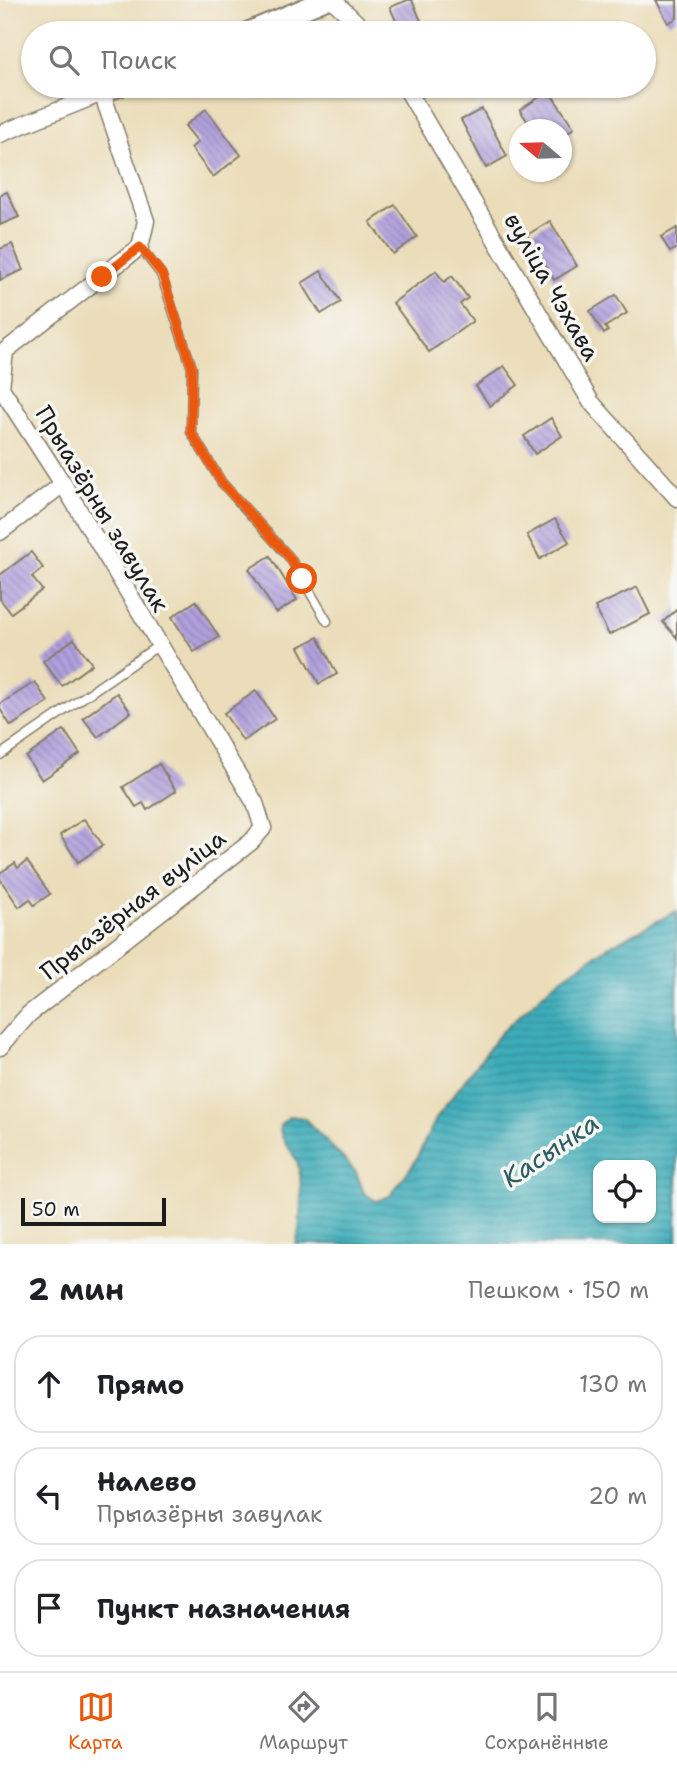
<!DOCTYPE html>
<html lang="ru">
<meta charset="utf-8">
<style>
body{margin:0;font-family:"Shantell Sans",sans-serif;background:#f2f2f2;color:#202124}
.controls{position:absolute;right:21px;bottom:21px;display:grid;overflow:hidden;border-radius:14px;box-shadow:0 2px 5px #0004}
.controls button{width:63px;height:63px;display:grid;place-items:center;padding:0;border:0;border-bottom:2px solid #e0e0e0;background:#fff;color:#202124;font:35px sans-serif}
.compass{position:absolute;left:509px;top:119px;width:63px;height:63px;border-radius:50%;background:#fff;box-shadow:0 2px 5px #0004;rotate:289deg}
.scale{position:absolute;left:21px;bottom:18px;width:145px;box-sizing:border-box;padding-left:7px;border:4px solid #1c1c1c;border-top:0;font-size:19px;line-height:24px;white-space:nowrap;color:#1c1c1c;-webkit-text-stroke:5px #f6f6f2;paint-order:stroke}
.stop{position:absolute;width:21px;height:21px;margin:-16px;border:5px solid #ea580c;border-radius:50%;background:#fff}
.stop.end{background:#ea580c;border-color:#fff;box-shadow:0 2px 7px #0008}
.list{margin:0;padding:0;list-style:none}
h2{display:flex;justify-content:space-between;align-items:center;height:91px;margin:0;padding:0 28px;font-size:30px}
h2 small{font-size:23px;font-weight:400;color:#757577}
.list li{display:grid;grid-template-columns:46px 1fr auto;gap:21px;align-items:center;box-sizing:border-box;height:98px;margin:0 14px 14px;padding:0 14px;border:2px solid #e0e0e0;border-radius:28px}
.list b{display:block;font-size:26px;white-space:nowrap}
.list p{margin:0;font-size:23px;white-space:nowrap;color:#757577}
.list em{font-size:23px;font-style:normal;color:#757577}
.icon{flex:none;width:38px;height:38px;fill:none;stroke:currentColor;stroke-width:2;stroke-linecap:round;stroke-linejoin:round}
.map{position:relative;flex:none;width:677px;height:1244px;overflow:hidden}
.search{position:absolute;background:#fff;box-shadow:0 2px 5px #0004;left:21px;right:21px;top:21px;height:77px;display:flex;align-items:center;gap:18px;box-sizing:border-box;padding:0 24px;border-radius:38px;color:#757577;font-size:26px}
.sheet{height:427px;background:#fff}
nav{display:flex;justify-content:space-around;align-items:center;box-sizing:border-box;height:98px;border-top:2px solid #e0e0e0;background:#fff;font-size:19px;color:#757577}
nav a{display:grid;justify-items:center;gap:4px}
nav .on{color:#ea580c}
.map>svg:first-child{display:block}
.water{fill:url(#water-rules);stroke:#2c646b;stroke-width:2;fill-rule:evenodd}
.building{fill:url(#building-back-hatch)}
.lines{fill:none;stroke-linecap:round;stroke-linejoin:round}
.service-casing{stroke:#847c6a;stroke-width:11}
.minor-casing{stroke:#847c6a;stroke-width:19}
.tertiary-casing{stroke:#847c6a;stroke-width:23}
.service{stroke:#fff;stroke-width:8}
.minor{stroke:#fff;stroke-width:16}
.tertiary{stroke:#fff;stroke-width:19}
.route{stroke:#ea580c;stroke-width:9}
.labels{text-anchor:middle;dominant-baseline:central;stroke-width:7;stroke-linejoin:round;paint-order:stroke}
.street-label{font-size:24px;fill:#1c1c1c;stroke:#f6f6f2}
.water-label{font-size:26px;font-style:italic;fill:#2b5d63;stroke:#f6f6f2}
</style>
<div class="map">
<svg width="677" height="1244" viewBox="0 0 677 1244">
<defs>
<pattern id="water-rules" width="6" height="5" patternUnits="userSpaceOnUse" patternTransform="scale(1.75)"><rect width="6" height="5" fill="#3dadba"/><path d="M0 2.5h6" fill="none" stroke="#328c96"/></pattern>
<pattern id="building-back-hatch" width="6" height="6" patternUnits="userSpaceOnUse" patternTransform="scale(1.75)"><rect width="6" height="6" fill="#b1a0dd"/><path d="M-1 5l2 2M0 0l6 6M5-1l2 2" fill="none" stroke="#8f82b2"/></pattern>
</defs>
<rect width="100%" height="100%" fill="#f6f6f2"/>
<filter id="ink" filterUnits="userSpaceOnUse"><feTurbulence type="fractalNoise" baseFrequency=".0143" numOctaves="2"/><feDisplacementMap in="SourceGraphic" scale="14" xChannelSelector="R" yChannelSelector="G"/><feConvolveMatrix kernelMatrix="1 2 1 2 8 2 1 2 1" color-interpolation-filters="sRGB"/></filter>
<filter id="wash" filterUnits="userSpaceOnUse"><feTurbulence type="fractalNoise" baseFrequency=".00686" numOctaves="4" result="noise"/><feDisplacementMap in="SourceGraphic" scale="28" xChannelSelector="R" yChannelSelector="G"/><feGaussianBlur stdDeviation="1.57" result="paint"/><feColorMatrix in="noise" values="0 0 0 0 0 0 0 0 0 0 0 0 0 0 0 0 0 1.4 0 .05"/><feComposite in="paint" operator="in"/></filter>
<g filter="url(#wash)">
<rect width="100%" height="100%" fill="#ebddb9"/>
<path class="water" d="M677 911V1244H296C301 1228 303 1180 298 1165 294 1150 279 1141 280 1125L290 1116 304 1118 356 1172 364 1193 376 1201 390 1196 414 1163 437 1117 500 1034 552 985 609 946ZM598 1165H651V1218H598Z"/>
<g id="blocks">
<g class="building">
<polygon points="408,0 412,0 422,23 401,33 390,7"/>
<polygon points="656,0 677,0 677,18 668,23"/>
<polygon points="549,91 574,128 562,137 562,130 533,130 520,110"/>
<polygon points="206,109 241,155 213,177 191,148 198,142 185,126"/>
<polygon points="482,109 507,156 486,168 461,120"/>
<polygon points="7,192 19,217 0,225 0,195"/>
<polygon points="395,205 417,237 393,254 370,222"/>
<polygon points="550,221 577,266 554,280 527,235"/>
<polygon points="677,228 677,248 670,252 661,237"/>
<polygon points="12,244 23,270 0,280 0,249"/>
<polygon points="321,271 341,302 321,314 302,283"/>
<polygon points="436,271 444,282 452,276 468,298 460,304 473,321 429,352 393,303"/>
<polygon points="616,295 627,313 605,327 608,331 604,334 590,311"/>
<polygon points="504,366 518,385 490,406 476,386"/>
<polygon points="551,418 562,436 535,454 524,436"/>
<polygon points="555,519 569,542 540,559 527,535"/>
<polygon points="31,552 43,568 32,577 42,590 11,613 0,599 0,575"/>
<polygon points="270,556 297,600 276,613 249,569"/>
<polygon points="637,587 650,614 609,635 595,607"/>
<polygon points="196,601 219,637 194,652 172,617"/>
<polygon points="677,609 677,638 663,622"/>
<polygon points="318,637 337,674 319,684 299,647"/>
<polygon points="74,639 92,664 62,686 43,661"/>
<polygon points="35,682 48,702 11,726 0,709 0,704"/>
<polygon points="256,691 275,719 243,741 224,713"/>
<polygon points="117,693 131,712 98,737 83,718"/>
<polygon points="64,730 80,754 42,780 26,757"/>
<polygon points="159,764 176,791 147,810 143,803 136,807 123,787"/>
<polygon points="84,819 103,845 78,862 60,835"/>
<polygon points="27,861 50,894 34,905 30,899 19,907 0,879 0,873 15,863 18,868"/>
</g>
</g>
</g>
<g filter="url(#ink)">
<use href="#blocks" fill-opacity="0" stroke="#847c6a" stroke-width="2"/>
<g class="lines">
<defs>
<g id="service">
<polyline points="140,247 161,274 192,368 191,432 222,483 290,558 327,621"/>
<polyline points="0,755 159,645"/>
</g>
<g id="minor">
<polyline points="333,0 367,33"/>
<polyline points="405,86 591,402 677,498"/>
<polyline points="0,134 102,93 146,221 140,247 5,351 1,388 63,484 255,803 263,828 251,842 29,1014 0,1047"/>
<polyline points="0,532 63,484"/>
</g>
<g id="tertiary">
<polyline points="246,33 325,0"/>
<polyline points="102,93 120,86"/>
</g>
</defs>
<use href="#service" class="service-casing"/>
<use href="#minor" class="minor-casing"/>
<use href="#tertiary" class="tertiary-casing"/>
<use href="#service" class="service"/>
<use href="#minor" class="minor"/>
<use href="#tertiary" class="tertiary"/>
</g>
</g>
<g class="lines" filter="url(#ink)">
<polyline class="route" points="102,277 140,247 162,274 192,368 191,432 222,483 290,558 302,579"/>
</g>
<g class="labels">
<g class="street-label">
<text transform="translate(552 287) rotate(60)">вуліца Чэхава</text>
<text transform="translate(102 509) rotate(59)">Прыазёрны завулак</text>
<text transform="translate(133 905) rotate(-38)">Прыазёрная вуліца</text>
</g>
<g class="water-label">
<text transform="translate(550 1150) rotate(-34)">Касынка</text>
</g>
</g>
</svg>
<div class="controls">
<button><svg class="icon" aria-label="locate" viewBox="0 0 24 24"><circle cx="12" cy="12" r="6"/><path d="M12 2v4M12 18v4M2 12h4M18 12h4"/></svg></button>
</div>
<svg class="compass" viewBox="-18 -18 36 36"><path d="M0-13l5 13h-10z" fill="#e53935"/><path d="M0 13l5-13h-10z" fill="#757577"/></svg>
<div class="scale">50 m</div>
<div class="stop" style="left:302px;top:579px"></div>
<div class="stop end" style="left:102px;top:277px"></div>
<div class="search"><svg class="icon" aria-label="search" viewBox="0 0 24 24"><circle cx="10" cy="10" r="6"/><path d="M15 15l6 6"/></svg>Поиск</div>
</div>
<section class="sheet">
<h2>2 мин<small>Пешком · 150 m</small></h2>
<ul class="list">
<li><svg class="icon" aria-label="ahead" viewBox="0 0 24 24"><path d="M12 20V5M6 11l6-6 6 6"/></svg><div><b>Прямо</b></div><em>130 m</em></li>
<li><svg class="icon" aria-label="left" viewBox="0 0 24 24"><path d="M17 20v-9H6M10 6l-5 5 5 5"/></svg><div><b>Налево</b><p>Прыазёрны завулак</p></div><em>20 m</em></li>
<li><svg class="icon" aria-label="arrive" viewBox="0 0 24 24"><path d="M6 21V4h12l-3 4 3 4H6"/></svg><div><b>Пункт назначения</b></div></li>
</ul>
</section>
<nav>
<a class="on"><svg class="icon" aria-label="map" viewBox="0 0 24 24"><path d="M3 6l6-2 6 2 6-2v14l-6 2-6-2-6 2zM9 4v14M15 6v14"/></svg>Карта</a>
<a><svg class="icon" aria-label="directions" viewBox="0 0 24 24"><path d="M12 3l9 9-9 9-9-9zM9 14v-3h6M13 9l2 2-2 2"/></svg>Маршрут</a>
<a><svg class="icon" aria-label="saved" viewBox="0 0 24 24"><path d="M7 4h10v16l-5-4-5 4z"/></svg>Сохранённые</a>
</nav>
